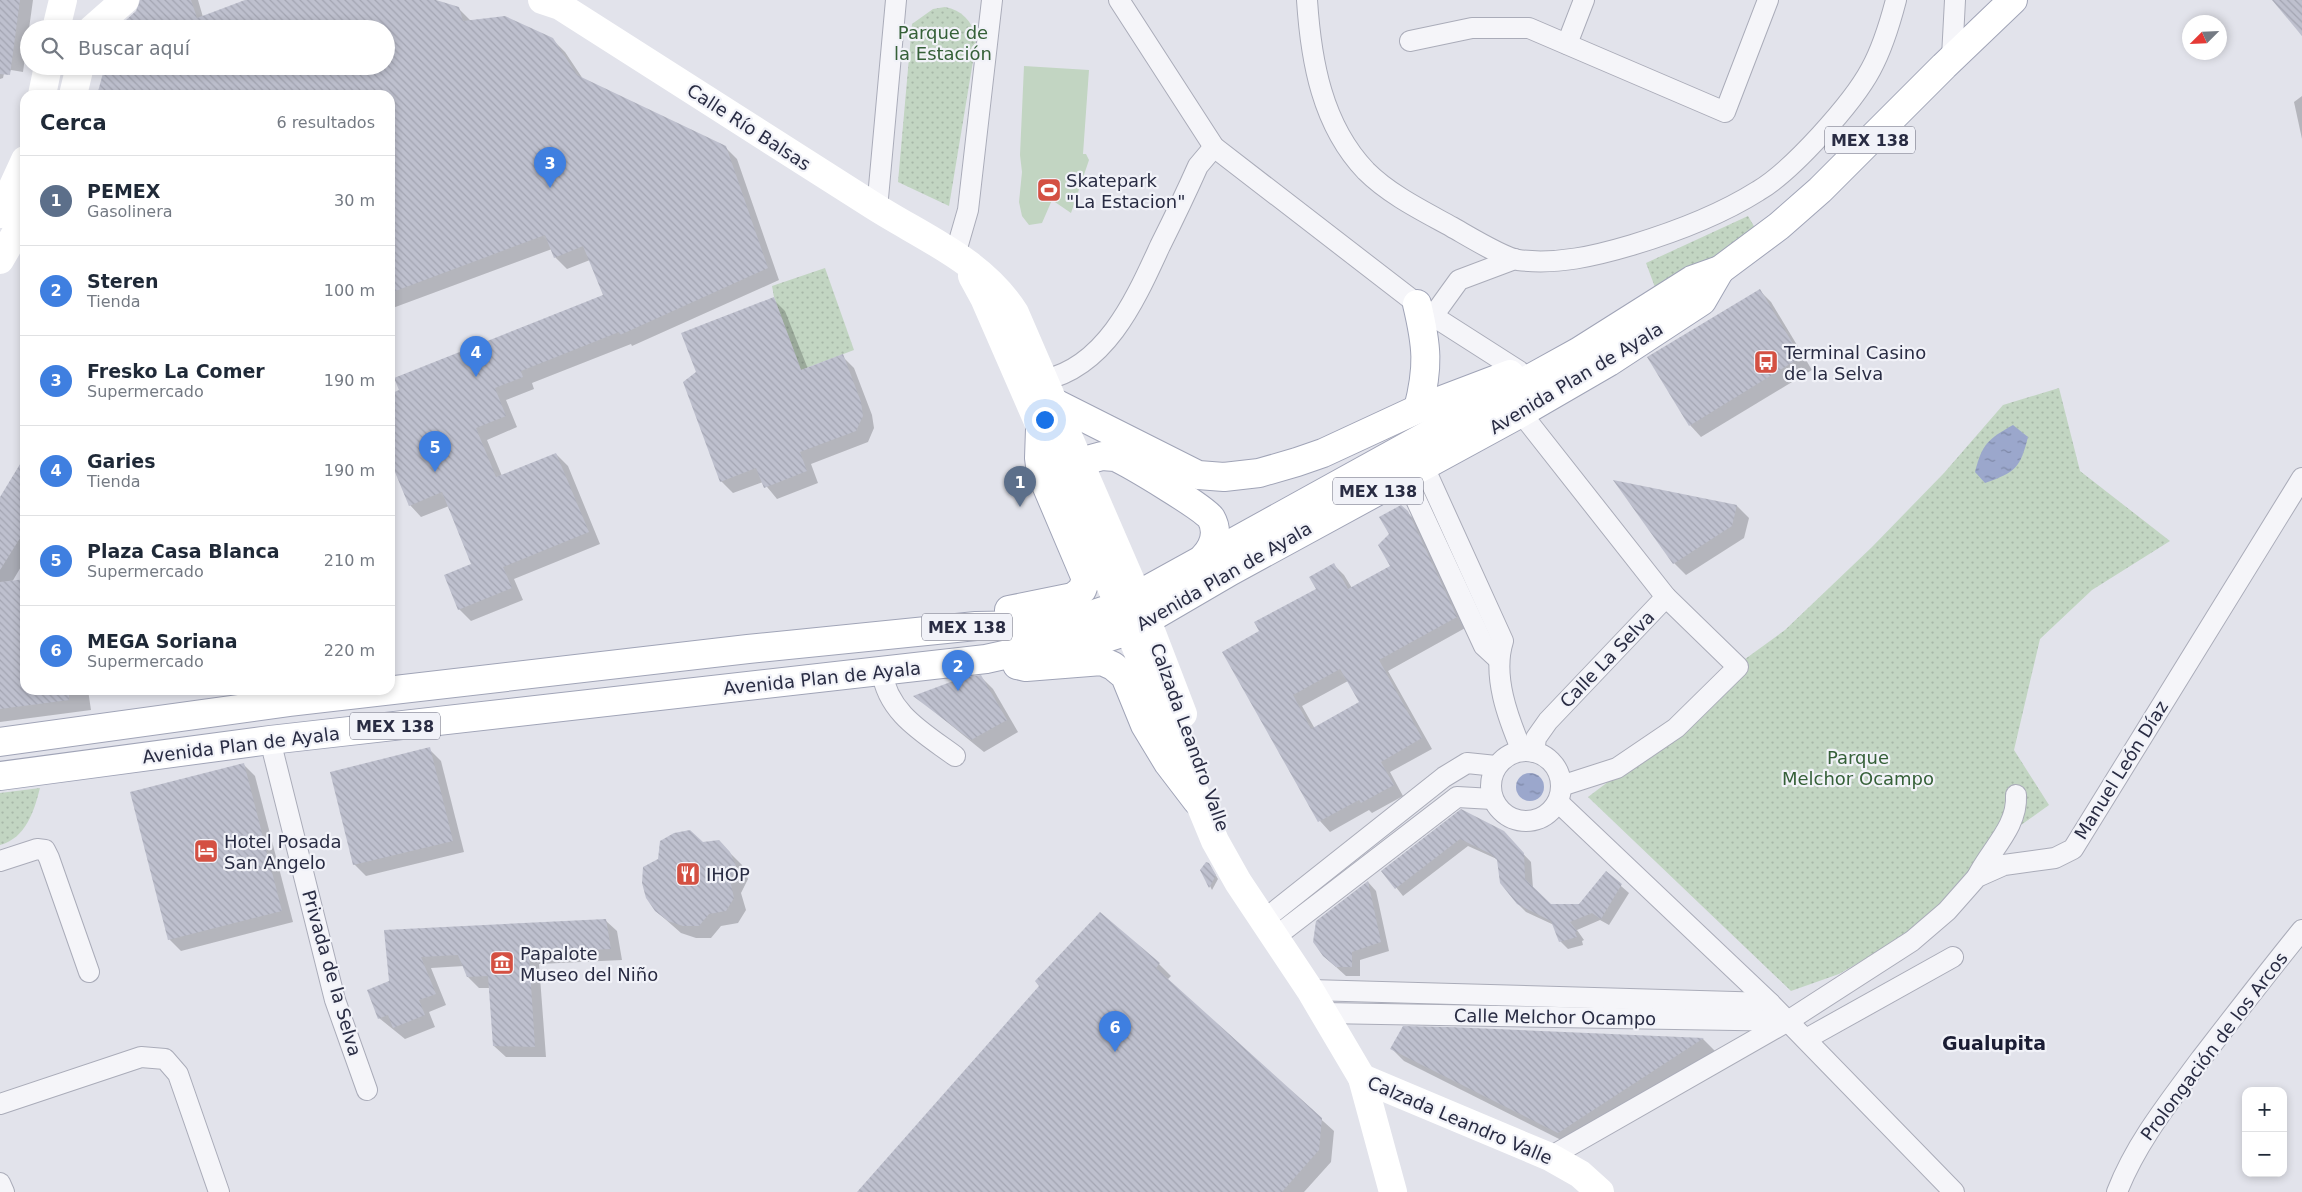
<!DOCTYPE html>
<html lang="es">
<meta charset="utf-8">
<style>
body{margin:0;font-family:"DejaVu Sans",sans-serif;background:#f2f2f3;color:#1f2937}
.controls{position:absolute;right:15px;bottom:15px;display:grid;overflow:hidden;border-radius:10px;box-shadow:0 2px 8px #0003}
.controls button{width:45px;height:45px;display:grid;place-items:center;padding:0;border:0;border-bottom:1px solid #e0e1e3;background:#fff;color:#1f2937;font:25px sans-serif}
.compass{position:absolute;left:2182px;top:15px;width:45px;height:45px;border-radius:50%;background:#fff;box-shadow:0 2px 8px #0003;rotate:246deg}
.you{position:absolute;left:1044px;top:419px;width:18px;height:18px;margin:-12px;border:4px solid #fff;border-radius:50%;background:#1a73e8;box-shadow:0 0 0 8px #1a73e833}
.badge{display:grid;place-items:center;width:32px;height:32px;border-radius:50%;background:#d45042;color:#fff;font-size:16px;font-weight:700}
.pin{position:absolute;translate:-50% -41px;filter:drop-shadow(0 1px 2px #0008)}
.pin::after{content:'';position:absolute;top:26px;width:18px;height:15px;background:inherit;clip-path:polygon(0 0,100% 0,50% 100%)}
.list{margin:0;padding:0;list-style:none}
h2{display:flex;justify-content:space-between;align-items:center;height:65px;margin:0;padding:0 20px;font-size:21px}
h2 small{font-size:16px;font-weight:400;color:#747a83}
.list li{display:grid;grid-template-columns:32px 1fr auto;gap:15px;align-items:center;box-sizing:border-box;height:90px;padding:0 20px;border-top:1px solid #e0e1e3}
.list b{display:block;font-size:19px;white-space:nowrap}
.list p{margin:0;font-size:16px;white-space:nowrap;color:#747a83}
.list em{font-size:16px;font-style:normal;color:#747a83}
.icon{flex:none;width:28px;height:28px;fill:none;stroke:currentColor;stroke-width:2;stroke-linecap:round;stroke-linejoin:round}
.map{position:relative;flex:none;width:2302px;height:1192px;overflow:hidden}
.search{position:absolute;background:#fff;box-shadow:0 2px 8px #0003;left:20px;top:20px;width:375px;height:55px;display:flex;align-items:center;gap:12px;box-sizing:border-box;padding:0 18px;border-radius:28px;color:#747a83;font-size:19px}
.panel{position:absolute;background:#fff;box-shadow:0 2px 8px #0003;left:20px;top:90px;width:375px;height:605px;border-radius:15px}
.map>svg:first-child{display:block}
.built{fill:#d3d5e0}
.grass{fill:url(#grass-dots)}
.garden{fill:#c2d5c2}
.water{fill:url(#water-ripples)}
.shadow{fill:#0003;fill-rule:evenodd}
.building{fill:url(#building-back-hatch);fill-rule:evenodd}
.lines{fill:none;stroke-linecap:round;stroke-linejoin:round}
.street-casing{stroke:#aaacb9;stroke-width:22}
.primary-casing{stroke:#a0a4b7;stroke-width:30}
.street{stroke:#f5f5f9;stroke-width:20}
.secondary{stroke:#fff;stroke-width:28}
.primary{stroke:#fff;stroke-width:28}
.secondary-bridge{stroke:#fff;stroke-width:28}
.labels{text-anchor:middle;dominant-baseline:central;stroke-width:4.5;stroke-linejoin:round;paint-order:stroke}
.shield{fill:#f1f2f8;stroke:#656779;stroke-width:1}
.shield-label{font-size:16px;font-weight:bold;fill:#292c43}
.park-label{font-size:18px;fill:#356038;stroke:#f1f2f8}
.street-label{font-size:18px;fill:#292c43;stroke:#f1f2f8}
.poi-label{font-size:18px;fill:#292c43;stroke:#f1f2f8;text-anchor:start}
.neighbourhood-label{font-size:19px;font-weight:bold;fill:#1b1d34;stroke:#f1f2f8}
</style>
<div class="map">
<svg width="2302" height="1192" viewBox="0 0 2302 1192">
<defs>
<pattern id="grass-dots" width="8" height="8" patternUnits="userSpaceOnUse" patternTransform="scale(1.25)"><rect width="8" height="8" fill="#c2d5c2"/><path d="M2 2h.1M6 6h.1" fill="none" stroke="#a7b7a8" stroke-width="1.8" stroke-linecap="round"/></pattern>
<pattern id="water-ripples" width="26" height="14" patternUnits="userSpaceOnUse" patternTransform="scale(1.25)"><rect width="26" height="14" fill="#9ba7cc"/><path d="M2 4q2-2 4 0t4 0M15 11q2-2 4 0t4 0" fill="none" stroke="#7e88a7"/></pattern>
<pattern id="building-back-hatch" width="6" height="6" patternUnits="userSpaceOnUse" patternTransform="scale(1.25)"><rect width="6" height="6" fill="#bec0ce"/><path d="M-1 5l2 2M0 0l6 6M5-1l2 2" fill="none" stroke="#a3a5b2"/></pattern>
</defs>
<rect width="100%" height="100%" fill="#e2e3eb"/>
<polygon class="built" points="25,530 25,579 0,582 0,570"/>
<g class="grass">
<path d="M945 7C962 10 971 21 977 37L949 206 898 182 912 24 933 9Z"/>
<polygon points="1748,216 1755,228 1659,298 1646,263"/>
<polygon points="825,268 854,350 801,370 774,297 772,286"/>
<polygon points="2059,388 2080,471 2170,541 2092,590 2040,639 2014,750 2049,805 1993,845 1952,897 1898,940 1839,974 1791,991 1588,797 1633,763 1741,662 1785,630 1872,547 1944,473 2003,405"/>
<path d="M40 788C34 811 26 838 0 845V793Z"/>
</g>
<polygon class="garden" points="1024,66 1089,70 1083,154 1086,154 1089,160 1071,213 1052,200 1042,223 1029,225 1022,216 1019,202 1022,172 1020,155"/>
<g class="water">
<path d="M2013 425 2028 437C2020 468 2016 472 1985 483L1975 472C1982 444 1988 439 2013 425Z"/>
<circle cx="1530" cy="787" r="14"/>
</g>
<g class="shadow">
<polygon points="0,0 33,0 23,72 5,69 3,78 0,79"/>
<polygon points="142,0 198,0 203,17 248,0 432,0 458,8 470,20 552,39 565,52 583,79 725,147 737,159 779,280 632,346 631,344 532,383 534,389 506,400 517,427 487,440 502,476 556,454 568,466 600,544 514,579 523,600 471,621 459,609 473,565 449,506 421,517 410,505 390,456 390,395 604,295 590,260 567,269 555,257 552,249 390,309 390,95 213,95 386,66 386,29 118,29 137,12"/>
<polygon points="2302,96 2302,139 2294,102"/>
<polygon points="1759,290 1771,302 1812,370 1701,437 1690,425"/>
<polygon points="773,299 785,311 808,369 842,356 854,368 872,415 874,428 868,442 811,464 818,483 777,499 763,482 733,493 721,481 697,372"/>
<polygon points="25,456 25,560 12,582 25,580 25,690 88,690 91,710 0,722 0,499"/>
<polygon points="1616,482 1737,506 1749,518 1744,538 1686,575 1674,563"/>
<path d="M1407 512 1418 523 1467 627 1388 671 1432 749 1390 772 1403 796 1372 813 1369 810 1330 832 1320 821 1224 652 1261 632 1317 589 1334 565 1344 575 1352 588 1392 566ZM1348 681 1361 703 1315 729 1302 706Z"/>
<polygon points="981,677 993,689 1018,732 984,752 915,696"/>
<polygon points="429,749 441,761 464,852 366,876 354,864"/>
<polygon points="243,764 255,776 293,922 181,951 169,939"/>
<polygon points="1463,811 1511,841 1531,862 1533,888 1550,906 1579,906 1606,873 1629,893 1609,925 1600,920 1577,930 1584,940 1582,941 1583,945 1568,949 1560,941 1554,925 1526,912 1518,904 1499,860 1468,846 1403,896 1383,871"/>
<polygon points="719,842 742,865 748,879 741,893 746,910 738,923 721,926 711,938 696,938 681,933 656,911 703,843"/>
<polygon points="1209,864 1218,879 1212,890 1202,870"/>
<polygon points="1368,882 1376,891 1389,951 1360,960 1360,976 1346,976 1324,956"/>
<polygon points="1100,913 1159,964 1171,976 1167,980 1334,1131 1331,1162 1304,1192 860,1192 1041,986"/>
<polygon points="605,920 617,931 622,960 539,964 546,1057 506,1057 494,1046 490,988 479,988 468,977 464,966 431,968 446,1005 429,1012 435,1027 405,1039 379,1018 391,982 385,931"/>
<polygon points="1404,1028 1703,1039 1715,1051 1571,1145 1404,1061 1392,1049"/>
</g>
<g class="building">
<polygon points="0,0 20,0 10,75 0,74"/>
<polygon points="140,0 191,0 197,18 245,0 436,0 459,7 463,21 505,16 553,38 577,75 726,146 768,268 620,335 619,332 521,371 523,377 495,388 506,416 476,428 496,477 556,453 589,532 503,567 512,588 458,610 444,575 471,564 442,492 409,506 390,460 390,394 399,390 394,378 603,295 583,246 554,258 545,235 390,293 390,95 97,95 105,66 386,66 386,29 116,29 136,11"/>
<polygon points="2272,0 2302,0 2302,36"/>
<polygon points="1760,289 1801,357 1689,426 1647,357"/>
<polygon points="774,297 801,370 843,354 861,402 863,416 856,431 800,452 807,471 764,488 756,468 720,482 683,382 696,372 681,333"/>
<polygon points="25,456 25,530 0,570 0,497"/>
<polygon points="1613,480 1737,505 1732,526 1673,564"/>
<path d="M1401 505 1408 511 1457 617 1379 660 1422 738 1381 762 1394 785 1361 803 1359 800 1318 822 1222 652 1259 631 1254 622 1316 589 1309 577 1334 563 1348 589 1390 566 1378 545 1389 534 1379 517ZM1340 669 1359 702 1311 729 1293 695Z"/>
<polygon points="25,579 25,690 69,690 69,700 0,709 0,582"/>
<polygon points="981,675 1007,720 971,740 913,696 964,677"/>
<polygon points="430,747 453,841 353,865 330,772"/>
<polygon points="244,763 282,911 168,940 130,792"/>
<polygon points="1461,809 1504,831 1524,853 1525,879 1551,904 1579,904 1606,871 1622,884 1601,919 1592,913 1570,922 1577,931 1575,933 1577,937 1559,942 1551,921 1517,904 1500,883 1497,860 1491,854 1460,839 1395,889 1381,871"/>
<polygon points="690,830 703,842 719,840 730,852 736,866 730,880 734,898 726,911 709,914 699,926 683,926 668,921 655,911 646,898 642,883 643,867 658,859 660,841 674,833"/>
<polygon points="1206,862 1209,863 1216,875 1209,888 1200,870"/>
<polygon points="1368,881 1381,942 1352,952 1352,967 1336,967 1323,956 1313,942 1316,921"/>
<polygon points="1100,912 1160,963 1156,968 1322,1118 1319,1150 1282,1192 857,1192 1039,986 1035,981"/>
<polygon points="606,919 611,949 529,953 535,1047 493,1046 488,976 467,977 458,955 421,957 436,994 419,1000 425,1015 393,1028 388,1015 378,1019 367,990 389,981 384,930"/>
<polygon points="1403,1026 1449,1027 1704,1038 1558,1133 1390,1049"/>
</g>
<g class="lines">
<defs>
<g id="street">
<polyline points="1119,0 1214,147 1433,316 1519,371"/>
<path d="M1307 0C1311 61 1322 125 1366 171 1390 195 1423 211 1452 227 1468 236 1502 257 1518 260 1557 265 1595 256 1632 245 1675 232 1720 215 1758 191 1792 171 1853 103 1871 69 1883 47 1890 23 1896 0"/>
<polyline points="1410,41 1472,28 1529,28 1725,112 1768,0"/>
<polyline points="1567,44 1584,0"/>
<polyline points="1952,57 1955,0"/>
<polyline points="877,209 896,0"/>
<polyline points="955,255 968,210 992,0"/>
<polyline points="1433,316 1459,280 1515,259"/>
<path d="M1044 380C1107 366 1136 298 1160 246 1173 220 1186 193 1198 166L1214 147"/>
<polyline points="1521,413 1666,597 1738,667 1676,728 1617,768 1561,786"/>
<path d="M1424 467 1503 641C1492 676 1508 718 1522 751"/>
<polyline points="1405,476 1484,646 1497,658"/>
<path d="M882 671C887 713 924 733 955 756"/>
<polyline points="270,740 335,1000 367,1090"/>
<circle cx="1526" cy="786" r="35"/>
<polyline points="1534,752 1536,738 1548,721 1666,597"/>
<polyline points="1558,802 1770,1003 1954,1192"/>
<polyline points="0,861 37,849 45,850 49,858 89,972"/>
<path d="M1977 877C1990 850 2018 827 2016 795"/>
<polyline points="1265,919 1444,777 1467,763 1496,766"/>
<polyline points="1275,937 1457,797 1493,799"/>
<polyline points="1310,990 1770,1003"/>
<polyline points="1323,1013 1788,1021"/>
<polyline points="1806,1039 1953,957"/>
<polyline points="0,1104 141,1057 165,1059 178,1074 219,1192"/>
<polyline points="1550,1157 1788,1021 1912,941 1947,911 1977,877 2004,865 2055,858 2073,849 2302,478"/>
<polyline points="0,1183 4,1192"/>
<path d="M2117 1192C2136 1143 2169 1102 2200 1060 2234 1016 2267 973 2302 930"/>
</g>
<g id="primary">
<path d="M1417 304C1427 346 1429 367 1418 409"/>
<polyline points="1053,402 1198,475 1224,477 1259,473 1297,462 1323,453 1418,409 1510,374"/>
<path d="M1080 462 1102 456 1115 457C1129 463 1206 509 1211 518 1219 532 1214 546 1204 557"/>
<polyline points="1009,610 1073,597 1082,590 1086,579 1041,473 1039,458 1040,429"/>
<polyline points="1017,665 1026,667 1102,661 1113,666 1125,676 1145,725 1168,763 1197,801"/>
<polyline points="0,742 290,702 748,649 976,626 1032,625 1094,614 1118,606 1578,352 1692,280 1720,270 1779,226 1820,190 1944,66 2013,0"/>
<polyline points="0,776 270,740 986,659 1035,648 1103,639 1125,632 1147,620 1231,571 1521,413 1609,362 1702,301 1720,270"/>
</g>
</defs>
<use href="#street" class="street-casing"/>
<use href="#primary" class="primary-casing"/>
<use href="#street" class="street"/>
<g class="secondary">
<path d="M542 0 560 6C663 72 766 137 869 203 921 237 981 259 1015 313L1085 475"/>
<polyline points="56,29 63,0"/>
<polyline points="92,29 125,0"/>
<polyline points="42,95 48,66"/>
<polyline points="73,95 80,66"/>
<polyline points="0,214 25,160"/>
<polyline points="0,260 25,217"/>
<polyline points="972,276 984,298 1066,486"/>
<polyline points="1165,720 1215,841 1238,882 1310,990 1362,1078 1393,1192"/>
<polyline points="1362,1078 1550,1157 1580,1174 1600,1192"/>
</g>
<use href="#primary" class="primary"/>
<g class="secondary-bridge">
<polyline points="1085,475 1140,602 1183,714"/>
<polyline points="1066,486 1120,607 1165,720"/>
</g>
</g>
<defs>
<symbol id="stadium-square" viewBox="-11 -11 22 22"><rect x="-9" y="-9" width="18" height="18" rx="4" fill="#d45042" stroke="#f1f2f8"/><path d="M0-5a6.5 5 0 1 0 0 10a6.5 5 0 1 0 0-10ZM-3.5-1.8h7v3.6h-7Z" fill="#fff"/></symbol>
<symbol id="bus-square" viewBox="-11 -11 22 22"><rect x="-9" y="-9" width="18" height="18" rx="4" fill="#d45042" stroke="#f1f2f8"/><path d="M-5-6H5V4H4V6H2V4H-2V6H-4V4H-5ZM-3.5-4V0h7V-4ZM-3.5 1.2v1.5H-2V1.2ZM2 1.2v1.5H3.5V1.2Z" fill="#fff"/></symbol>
<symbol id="hotel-square" viewBox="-11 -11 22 22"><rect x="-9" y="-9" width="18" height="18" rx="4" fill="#d45042" stroke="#f1f2f8"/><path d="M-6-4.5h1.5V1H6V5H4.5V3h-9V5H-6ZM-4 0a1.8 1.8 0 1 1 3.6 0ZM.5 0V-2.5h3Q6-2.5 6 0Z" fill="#fff"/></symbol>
<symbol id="restaurant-square" viewBox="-11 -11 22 22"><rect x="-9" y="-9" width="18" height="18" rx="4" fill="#d45042" stroke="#f1f2f8"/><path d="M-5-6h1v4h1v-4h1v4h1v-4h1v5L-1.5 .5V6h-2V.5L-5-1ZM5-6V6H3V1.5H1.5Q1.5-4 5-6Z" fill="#fff"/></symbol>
<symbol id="museum-square" viewBox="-11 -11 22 22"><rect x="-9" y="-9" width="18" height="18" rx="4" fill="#d45042" stroke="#f1f2f8"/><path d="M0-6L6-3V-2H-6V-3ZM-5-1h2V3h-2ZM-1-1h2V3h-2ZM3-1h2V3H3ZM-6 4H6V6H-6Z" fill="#fff"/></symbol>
</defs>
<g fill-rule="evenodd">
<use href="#stadium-square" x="1035" y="176" width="28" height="28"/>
<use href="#bus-square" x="1752" y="348" width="28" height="28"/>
<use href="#hotel-square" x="192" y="837" width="28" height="28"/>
<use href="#restaurant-square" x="674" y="860" width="28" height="28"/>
<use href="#museum-square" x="488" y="949" width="28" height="28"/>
</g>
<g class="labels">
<g class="shield">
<rect x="1825" y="126.5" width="90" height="27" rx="4"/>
<rect x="1333" y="477.5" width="90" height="27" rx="4"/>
<rect x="922" y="613.5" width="90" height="27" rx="4"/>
<rect x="350" y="712.5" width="90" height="27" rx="4"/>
</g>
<g class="shield-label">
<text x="1870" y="140">MEX 138</text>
<text x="1378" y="491">MEX 138</text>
<text x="967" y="627">MEX 138</text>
<text x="395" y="726">MEX 138</text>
</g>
<g class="park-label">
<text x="943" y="32">Parque de<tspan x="943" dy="21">la Estación</tspan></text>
<text x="1858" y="757">Parque<tspan x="1858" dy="21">Melchor Ocampo</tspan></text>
</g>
<g class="street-label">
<text transform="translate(749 127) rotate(33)">Calle Río Balsas</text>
<text transform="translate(1576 378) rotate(-31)">Avenida Plan de Ayala</text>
<text transform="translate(1224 576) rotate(-30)">Avenida Plan de Ayala</text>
<text transform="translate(1607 659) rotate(-46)">Calle La Selva</text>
<text transform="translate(822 678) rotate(-6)">Avenida Plan de Ayala</text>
<text transform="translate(1190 737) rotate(70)">Calzada Leandro Valle</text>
<text transform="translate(241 745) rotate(-7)">Avenida Plan de Ayala</text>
<text transform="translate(2121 770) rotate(-58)">Manuel León Díaz</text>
<text transform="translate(332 973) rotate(74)">Privada de la Selva</text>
<text transform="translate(1555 1017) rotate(1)">Calle Melchor Ocampo</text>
<text transform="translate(2214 1046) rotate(-53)">Prolongación de los Arcos</text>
<text transform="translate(1460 1120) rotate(23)">Calzada Leandro Valle</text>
</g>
<g class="poi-label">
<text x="1066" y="180">Skatepark<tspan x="1066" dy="21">"La Estacion"</tspan></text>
<text x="1784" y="352">Terminal Casino<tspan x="1784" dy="21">de la Selva</tspan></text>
<text x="224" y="841">Hotel Posada<tspan x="224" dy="21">San Angelo</tspan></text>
<text x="706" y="874">IHOP</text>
<text x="520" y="953">Papalote<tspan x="520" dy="21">Museo del Niño</tspan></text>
</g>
<g class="neighbourhood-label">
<text x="1994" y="1043">Gualupita</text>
</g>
</g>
</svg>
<div class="controls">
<button>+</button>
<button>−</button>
</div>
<svg class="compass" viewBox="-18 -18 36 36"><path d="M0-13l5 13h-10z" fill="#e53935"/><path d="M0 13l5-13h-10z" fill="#747a83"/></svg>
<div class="you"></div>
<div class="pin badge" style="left:1020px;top:507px;background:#5c6f8a">1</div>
<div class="pin badge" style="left:958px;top:691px;background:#3f7fe0">2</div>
<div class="pin badge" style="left:550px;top:188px;background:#3f7fe0">3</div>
<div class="pin badge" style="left:476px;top:377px;background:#3f7fe0">4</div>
<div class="pin badge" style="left:435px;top:472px;background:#3f7fe0">5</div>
<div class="pin badge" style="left:1115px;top:1052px;background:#3f7fe0">6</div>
<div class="search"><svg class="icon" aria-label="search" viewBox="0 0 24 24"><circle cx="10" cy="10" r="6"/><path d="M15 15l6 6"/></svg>Buscar aquí</div>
<section class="panel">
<h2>Cerca<small>6 resultados</small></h2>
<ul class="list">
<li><span class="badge" style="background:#5c6f8a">1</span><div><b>PEMEX</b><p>Gasolinera</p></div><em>30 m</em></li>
<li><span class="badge" style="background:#3f7fe0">2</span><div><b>Steren</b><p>Tienda</p></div><em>100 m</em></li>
<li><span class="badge" style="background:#3f7fe0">3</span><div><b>Fresko La Comer</b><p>Supermercado</p></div><em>190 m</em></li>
<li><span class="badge" style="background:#3f7fe0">4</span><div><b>Garies</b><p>Tienda</p></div><em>190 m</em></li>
<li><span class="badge" style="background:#3f7fe0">5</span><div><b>Plaza Casa Blanca</b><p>Supermercado</p></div><em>210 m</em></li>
<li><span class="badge" style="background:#3f7fe0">6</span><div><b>MEGA Soriana</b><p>Supermercado</p></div><em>220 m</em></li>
</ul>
</section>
</div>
